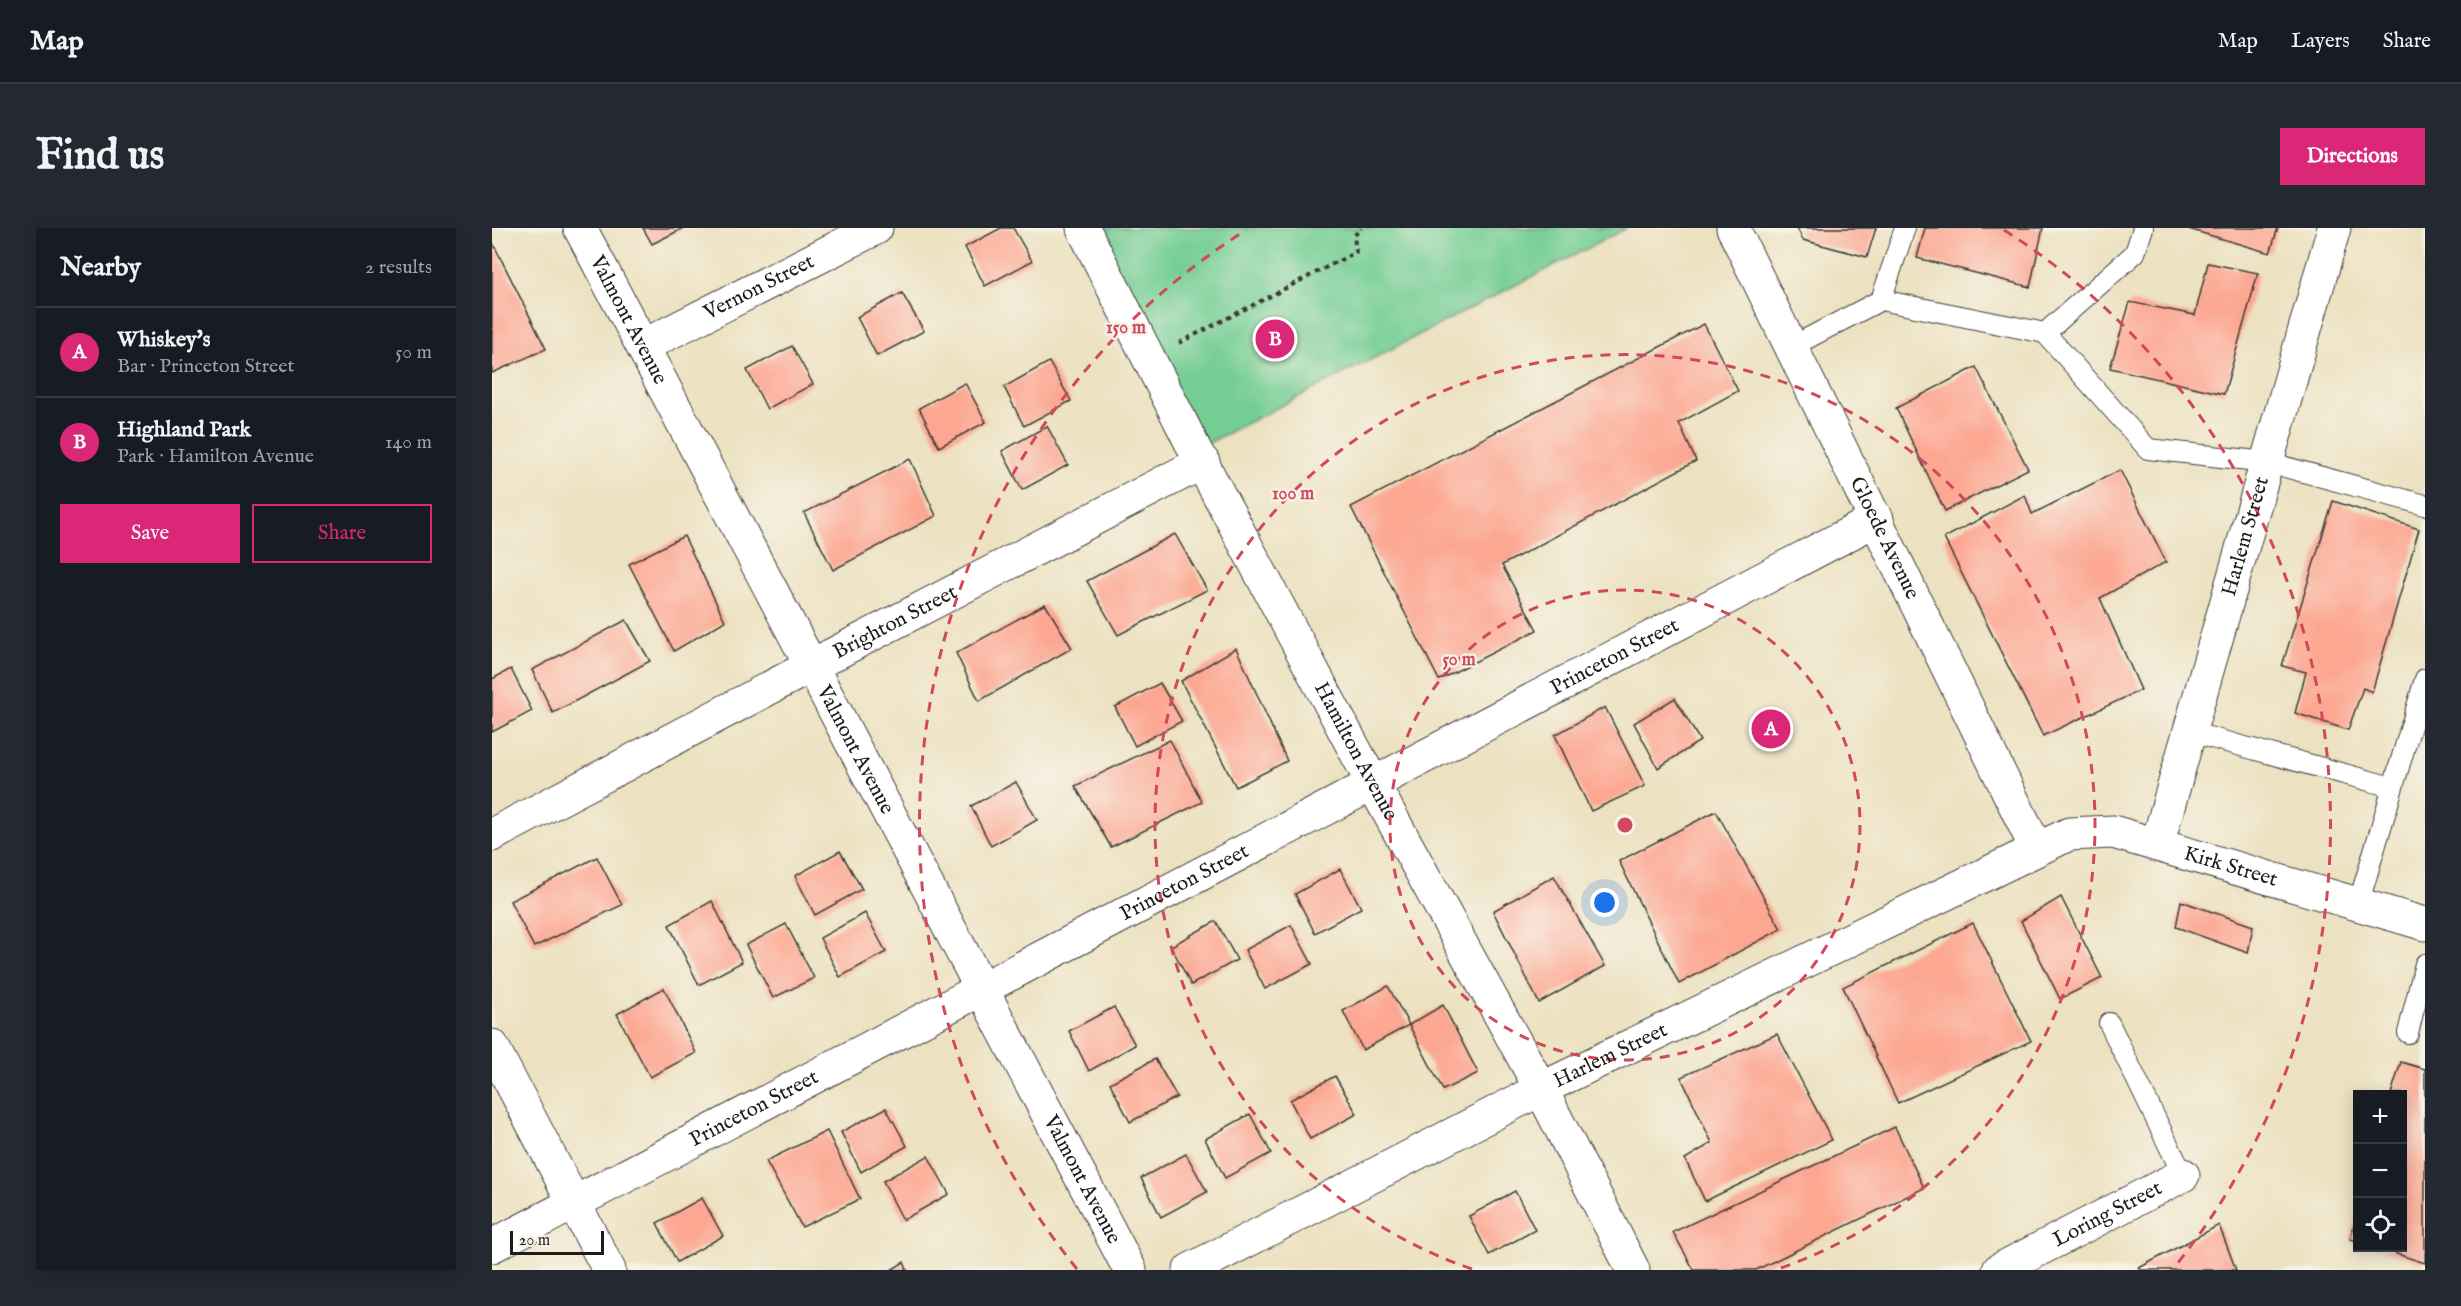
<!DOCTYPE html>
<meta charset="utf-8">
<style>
body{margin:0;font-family:"IM FELL English",serif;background:#242831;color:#f1f3f6}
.controls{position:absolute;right:18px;bottom:18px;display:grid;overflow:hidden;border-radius:0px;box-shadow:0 3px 15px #0003}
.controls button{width:54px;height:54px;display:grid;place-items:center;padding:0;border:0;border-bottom:2px solid #363941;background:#171b24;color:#f1f3f6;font:30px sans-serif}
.scale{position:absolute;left:18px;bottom:15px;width:94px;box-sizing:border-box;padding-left:6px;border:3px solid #1c1c1c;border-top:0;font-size:16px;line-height:21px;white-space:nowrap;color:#1c1c1c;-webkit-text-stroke:4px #f7f3e8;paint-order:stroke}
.you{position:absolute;left:1113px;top:675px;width:21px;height:21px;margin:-15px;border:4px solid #fff;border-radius:50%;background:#1a73e8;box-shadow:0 0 0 9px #1a73e833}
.badge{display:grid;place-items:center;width:39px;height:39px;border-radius:50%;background:#db2777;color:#fff;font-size:20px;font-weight:700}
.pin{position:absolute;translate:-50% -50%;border:3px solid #fff;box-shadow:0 2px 6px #0006}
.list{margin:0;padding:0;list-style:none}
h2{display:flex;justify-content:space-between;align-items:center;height:78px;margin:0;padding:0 24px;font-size:26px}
h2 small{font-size:20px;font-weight:400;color:#9ea1a6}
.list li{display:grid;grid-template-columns:39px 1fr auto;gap:18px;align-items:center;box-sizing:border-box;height:90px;padding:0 24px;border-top:2px solid #363941}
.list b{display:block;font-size:22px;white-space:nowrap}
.list p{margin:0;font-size:20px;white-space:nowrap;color:#9ea1a6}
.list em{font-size:20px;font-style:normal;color:#9ea1a6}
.actions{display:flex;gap:12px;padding:18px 24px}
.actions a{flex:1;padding:14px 0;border:2px solid #db2777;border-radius:0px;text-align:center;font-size:21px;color:#db2777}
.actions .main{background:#db2777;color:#fff}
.icon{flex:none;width:33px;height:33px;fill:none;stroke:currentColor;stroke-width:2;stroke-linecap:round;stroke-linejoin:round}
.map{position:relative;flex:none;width:1933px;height:1042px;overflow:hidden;border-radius:0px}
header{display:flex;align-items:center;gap:36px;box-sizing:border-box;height:84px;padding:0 30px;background:#171b24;border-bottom:2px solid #363941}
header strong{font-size:28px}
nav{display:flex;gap:33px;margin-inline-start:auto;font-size:21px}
.intro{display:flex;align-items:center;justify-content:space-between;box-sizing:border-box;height:144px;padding:0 36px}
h1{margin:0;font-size:42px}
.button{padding:15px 27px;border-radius:0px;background:#db2777;color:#fff;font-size:21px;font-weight:700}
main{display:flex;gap:36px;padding:0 36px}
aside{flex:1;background:#171b24;border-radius:0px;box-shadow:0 3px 15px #0003}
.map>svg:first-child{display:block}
.green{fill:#75ce94;stroke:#487558;stroke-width:1.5}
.building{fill:#fca792}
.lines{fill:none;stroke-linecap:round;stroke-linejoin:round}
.lane-casing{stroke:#3b3a35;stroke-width:22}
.street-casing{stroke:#3b3a35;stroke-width:35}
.path{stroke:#3b3a35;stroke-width:4;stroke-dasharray:4.5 4.5;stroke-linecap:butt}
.lane{stroke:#fff;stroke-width:20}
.street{stroke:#fff;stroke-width:33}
.ring{fill:none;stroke:#d1495b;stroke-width:3;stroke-dasharray:10 8}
.labels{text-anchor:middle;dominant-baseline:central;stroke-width:4.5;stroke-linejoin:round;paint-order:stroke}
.street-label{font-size:21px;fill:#1c1c1c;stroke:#f7f3e8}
.centre{fill:#d1495b;stroke:#f7f3e8;stroke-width:3}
.ring-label{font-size:18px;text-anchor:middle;font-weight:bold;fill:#d1495b;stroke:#f7f3e8;stroke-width:4.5;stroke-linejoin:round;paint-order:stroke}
</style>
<header>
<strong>Map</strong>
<nav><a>Map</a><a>Layers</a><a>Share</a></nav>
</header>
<div class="intro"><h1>Find us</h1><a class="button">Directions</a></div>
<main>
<aside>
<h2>Nearby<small>2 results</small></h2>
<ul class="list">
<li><span class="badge">A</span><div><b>Whiskey's</b><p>Bar · Princeton Street</p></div><em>50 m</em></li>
<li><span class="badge">B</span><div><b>Highland Park</b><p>Park · Hamilton Avenue</p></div><em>140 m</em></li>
</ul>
<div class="actions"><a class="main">Save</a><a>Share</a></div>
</aside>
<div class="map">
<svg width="1933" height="1042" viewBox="0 0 1933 1042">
<rect width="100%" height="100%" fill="#f7f3e8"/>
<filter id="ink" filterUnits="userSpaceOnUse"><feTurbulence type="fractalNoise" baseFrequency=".0167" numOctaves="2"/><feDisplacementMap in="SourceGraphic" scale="12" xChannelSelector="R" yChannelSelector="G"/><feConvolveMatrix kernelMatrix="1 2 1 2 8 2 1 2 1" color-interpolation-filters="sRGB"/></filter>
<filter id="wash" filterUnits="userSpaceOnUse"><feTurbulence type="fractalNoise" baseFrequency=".008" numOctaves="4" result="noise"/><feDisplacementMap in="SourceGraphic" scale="24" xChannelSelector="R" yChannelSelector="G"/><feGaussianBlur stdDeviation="1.35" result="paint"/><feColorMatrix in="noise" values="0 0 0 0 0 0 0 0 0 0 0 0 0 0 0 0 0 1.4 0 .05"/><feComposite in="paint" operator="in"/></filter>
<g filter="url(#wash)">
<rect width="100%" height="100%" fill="#ece1c0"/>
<polygon class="green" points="591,0 1135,0 703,222"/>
<g id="blocks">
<g class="building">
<polygon points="151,0 192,0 160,16"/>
<polygon points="509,0 521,0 540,33 493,58 473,19"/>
<polygon points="1305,0 1384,0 1375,29 1311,12"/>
<polygon points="1433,0 1551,0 1538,59 1425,30"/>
<polygon points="1693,0 1786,0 1778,25"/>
<polygon points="0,13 54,121 0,145"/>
<polygon points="1716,35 1766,45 1732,166 1618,140 1638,74 1703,87"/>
<polygon points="410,65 432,103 385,128 365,89"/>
<polygon points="1212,96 1246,163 1187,195 1204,233 1010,337 1045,402 947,452 859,279"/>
<polygon points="300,118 321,156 275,181 255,142"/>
<polygon points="557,134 579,173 532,198 512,159"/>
<polygon points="1484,139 1536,241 1453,283 1404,180"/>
<polygon points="473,155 494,194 447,219 427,180"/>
<polygon points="555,198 576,237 530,262 510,223"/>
<polygon points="418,231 444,288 341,342 312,285"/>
<polygon points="1628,242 1674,334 1608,370 1649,462 1551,508 1452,310 1533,267 1540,286"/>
<polygon points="1841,273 1927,301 1880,464 1871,460 1856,502 1803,485 1814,444 1790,438"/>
<polygon points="683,306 715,362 626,407 595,353"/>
<polygon points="192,308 233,393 182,423 137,336"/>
<polygon points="553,376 580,420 487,473 464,425"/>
<polygon points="134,392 158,433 61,485 40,442"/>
<polygon points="744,420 795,533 744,559 689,453"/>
<polygon points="19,441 40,483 0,504 0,451"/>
<polygon points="668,455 690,493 643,518 623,479"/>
<polygon points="1183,470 1208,513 1166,540 1142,495"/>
<polygon points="1113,479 1153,558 1099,583 1063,507"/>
<polygon points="678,512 710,574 619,619 583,558"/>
<polygon points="524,554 545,592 499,618 479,578"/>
<polygon points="1224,583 1289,701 1187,756 1127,633"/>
<polygon points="348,623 370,661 323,687 303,648"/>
<polygon points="105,629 130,677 42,719 18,673"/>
<polygon points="848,641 869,680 823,705 803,666"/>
<polygon points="1062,648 1113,738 1047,775 1001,683"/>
<polygon points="1569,669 1610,750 1568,771 1529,693"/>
<polygon points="220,673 250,734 207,757 177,697"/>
<polygon points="1689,673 1761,698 1756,725 1684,699"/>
<polygon points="373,685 394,724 348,749 328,710"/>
<polygon points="724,693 745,732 699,757 679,718"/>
<polygon points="1481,695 1539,813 1406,875 1351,759"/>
<polygon points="294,696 322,750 281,770 254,717"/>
<polygon points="799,697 820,736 773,761 753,722"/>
<polygon points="896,758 917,797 871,822 851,783"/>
<polygon points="172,760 204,825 158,849 125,786"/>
<polygon points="951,777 986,845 951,862 917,797"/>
<polygon points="622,779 643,817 597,843 577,803"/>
<polygon points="1285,806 1340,912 1213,973 1193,931 1220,915 1189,849"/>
<polygon points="663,831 685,869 638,894 618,855"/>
<polygon points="1909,834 1933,841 1933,1035 1886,1020 1910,1020 1910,866 1899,866"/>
<polygon points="843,848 865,886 818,911 798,872"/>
<polygon points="394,880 415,918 369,944 349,904"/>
<polygon points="758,886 779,925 733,950 713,911"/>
<polygon points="1403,899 1432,960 1264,1042 1202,1042 1181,1004"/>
<polygon points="335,903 368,971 310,999 274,933"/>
<polygon points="694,926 715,964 669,989 649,950"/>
<polygon points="436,928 457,966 411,992 391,953"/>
<polygon points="1023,963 1043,1002 997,1027 977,988"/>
<polygon points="210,970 231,1008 185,1034 165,995"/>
<polygon points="1865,987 1866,987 1866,1013 1858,1011"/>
<polygon points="1727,997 1744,1042 1649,1042 1647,1040"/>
<polygon points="412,1034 415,1042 399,1042"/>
</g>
</g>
</g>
<g filter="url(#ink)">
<use href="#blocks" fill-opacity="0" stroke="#3b3a35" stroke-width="1.5"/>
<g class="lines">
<defs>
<g id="lane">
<polyline points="1389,72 1413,0"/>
<polyline points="1553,105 1656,221 1775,234 1933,277"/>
<polyline points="1299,119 1389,72 1553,105 1643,25 1651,0"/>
<polyline points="1698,504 1900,559"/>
<polyline points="1866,677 1933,451"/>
<polyline points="1617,795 1691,947"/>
<polyline points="1916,805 1933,736"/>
</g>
<g id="street">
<path id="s1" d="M88 0 638 1042"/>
<path id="s2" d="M591 0 703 222 881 556 1049 861 1141 1042"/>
<path id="s3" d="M1241 0 1544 620"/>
<path id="s4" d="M151 118 384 0"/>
<path id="s5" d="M0 607 319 438 711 234"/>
<path id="s6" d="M1665 617 1842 0"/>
<polyline points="0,818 117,1042"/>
<path id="s7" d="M0 1018 1385 291"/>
<path id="s8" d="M698 1042 1049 861 1577 606 1621 604 1933 696"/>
<path id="s9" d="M1507 1042 1691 947"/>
</g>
</defs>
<use href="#lane" class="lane-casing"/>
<use href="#street" class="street-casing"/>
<polyline class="path" points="687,115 864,24 862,8 869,0"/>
<use href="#lane" class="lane"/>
<use href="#street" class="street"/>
</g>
</g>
<g class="ring">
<circle cx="1133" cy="597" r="235"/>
<path d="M980 1041A470 470 0 1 1 1286 1041"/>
<path d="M585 1041A705 705 0 0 1 754 2M1512 2A705 705 0 0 1 1681 1041"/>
</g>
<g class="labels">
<g class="street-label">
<text stroke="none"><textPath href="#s4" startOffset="130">Vernon Street</textPath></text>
<text stroke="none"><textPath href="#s1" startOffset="104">Valmont Avenue</textPath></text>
<text stroke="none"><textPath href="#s6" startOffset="321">Harlem Street</textPath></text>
<text stroke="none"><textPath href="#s3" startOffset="345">Gloede Avenue</textPath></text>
<text stroke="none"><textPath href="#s5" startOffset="456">Brighton Street</textPath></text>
<text stroke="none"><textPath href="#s7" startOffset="1268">Princeton Street</textPath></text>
<text stroke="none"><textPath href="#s1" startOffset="590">Valmont Avenue</textPath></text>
<text stroke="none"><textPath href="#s2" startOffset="590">Hamilton Avenue</textPath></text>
<text stroke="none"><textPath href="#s8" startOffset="1148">Kirk Street</textPath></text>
<text stroke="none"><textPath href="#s7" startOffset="782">Princeton Street</textPath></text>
<text stroke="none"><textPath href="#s8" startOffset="472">Harlem Street</textPath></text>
<text stroke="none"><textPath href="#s7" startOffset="296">Princeton Street</textPath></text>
<text stroke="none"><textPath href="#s1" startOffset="1076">Valmont Avenue</textPath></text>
<text stroke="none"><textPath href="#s9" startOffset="122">Loring Street</textPath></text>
</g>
</g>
<circle cx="1133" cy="597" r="9" class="centre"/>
<g class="ring-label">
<text x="634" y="105">150 m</text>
<text x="801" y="271">100 m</text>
<text x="967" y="437">50 m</text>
</g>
</svg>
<div class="controls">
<button>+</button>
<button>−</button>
<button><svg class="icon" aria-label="locate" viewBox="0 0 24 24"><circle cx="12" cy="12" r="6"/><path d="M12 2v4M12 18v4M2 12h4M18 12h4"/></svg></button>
</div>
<div class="scale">20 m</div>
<div class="you"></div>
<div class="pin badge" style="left:1279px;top:501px">A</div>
<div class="pin badge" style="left:783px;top:111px">B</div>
</div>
</main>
